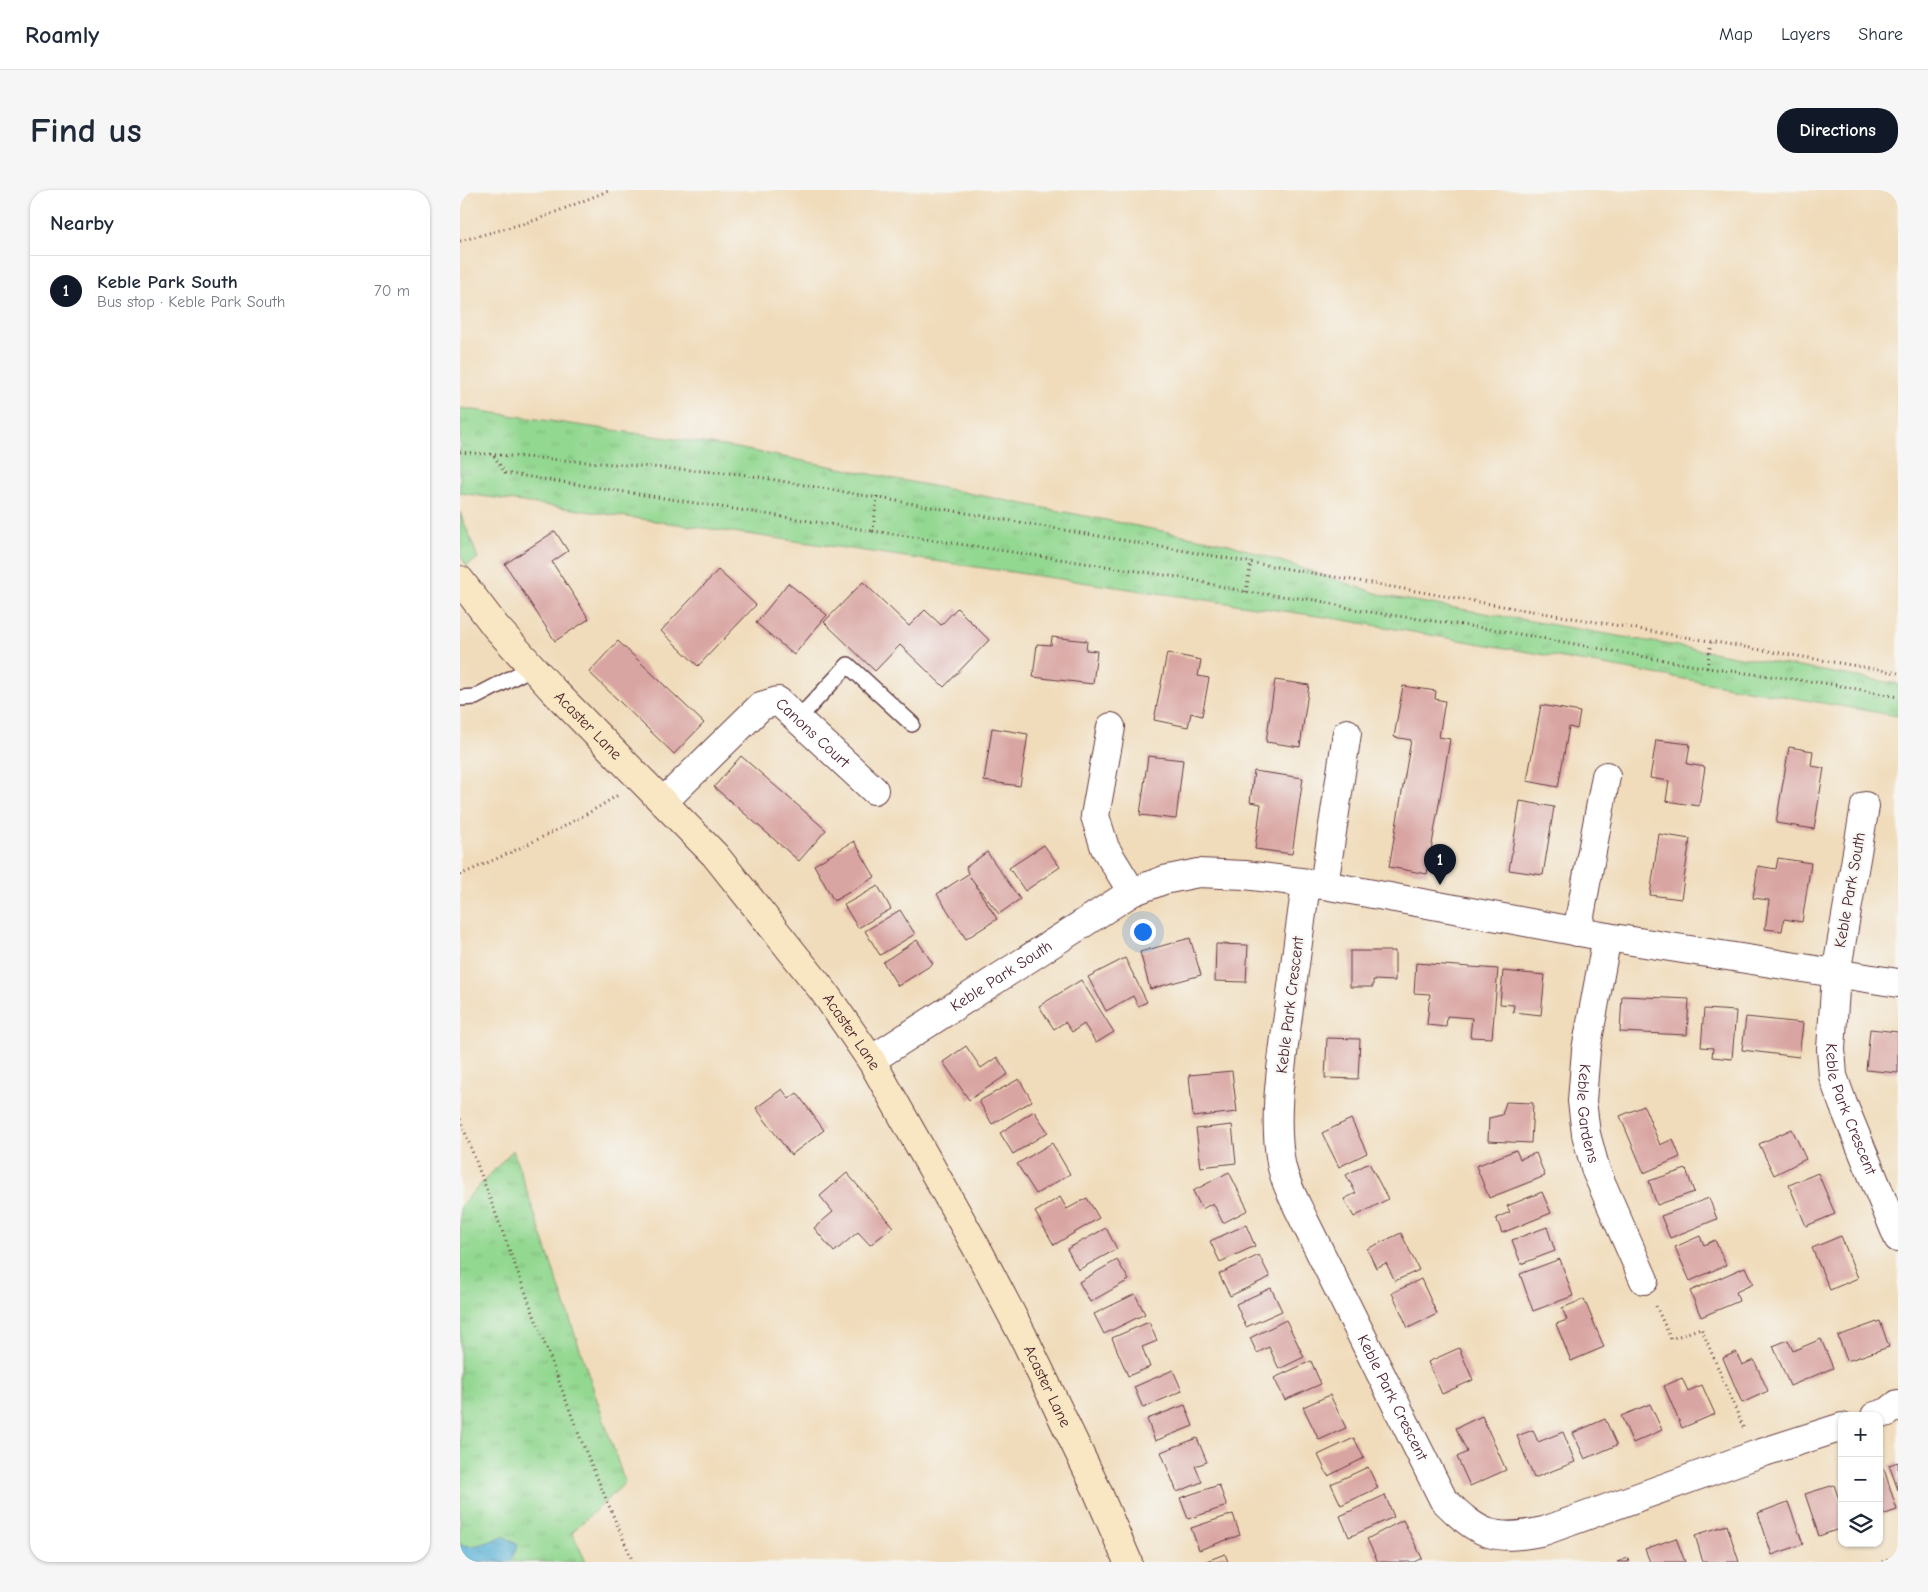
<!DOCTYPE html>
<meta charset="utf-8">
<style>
body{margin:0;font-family:"Comic Neue",sans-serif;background:#f6f6f7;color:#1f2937}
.controls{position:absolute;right:15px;bottom:15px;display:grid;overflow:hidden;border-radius:10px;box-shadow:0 1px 4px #0004}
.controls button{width:45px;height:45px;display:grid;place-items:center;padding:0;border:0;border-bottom:1px solid #e0e1e3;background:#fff;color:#1f2937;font:25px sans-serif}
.you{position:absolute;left:682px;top:741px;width:18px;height:18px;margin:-12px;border:4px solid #fff;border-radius:50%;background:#1a73e8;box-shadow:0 0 0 8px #1a73e833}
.badge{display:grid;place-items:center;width:32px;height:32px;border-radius:50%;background:#111827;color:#fff;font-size:16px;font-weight:700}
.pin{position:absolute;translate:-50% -41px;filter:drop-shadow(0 1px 2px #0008)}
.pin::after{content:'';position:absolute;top:26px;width:18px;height:15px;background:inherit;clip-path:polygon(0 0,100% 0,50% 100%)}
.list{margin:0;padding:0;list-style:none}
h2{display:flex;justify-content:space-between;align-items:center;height:65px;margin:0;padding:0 20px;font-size:21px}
h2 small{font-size:16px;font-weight:400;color:#747a83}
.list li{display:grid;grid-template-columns:32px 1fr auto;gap:15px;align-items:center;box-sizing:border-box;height:70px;padding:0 20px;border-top:1px solid #e0e1e3}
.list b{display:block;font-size:19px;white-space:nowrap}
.list p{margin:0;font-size:16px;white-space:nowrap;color:#747a83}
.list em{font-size:16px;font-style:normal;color:#747a83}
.icon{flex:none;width:28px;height:28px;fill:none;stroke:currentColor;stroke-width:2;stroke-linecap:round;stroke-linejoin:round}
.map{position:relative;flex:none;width:1438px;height:1372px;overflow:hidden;border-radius:20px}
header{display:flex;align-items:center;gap:30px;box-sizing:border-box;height:70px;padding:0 25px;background:#fff;border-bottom:1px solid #e0e1e3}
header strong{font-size:24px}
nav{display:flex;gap:28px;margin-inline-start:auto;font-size:18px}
.intro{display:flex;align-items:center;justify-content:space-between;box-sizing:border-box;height:120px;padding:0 30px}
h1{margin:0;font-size:35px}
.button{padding:12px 22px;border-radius:20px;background:#111827;color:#fff;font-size:18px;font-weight:700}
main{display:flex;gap:30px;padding:0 30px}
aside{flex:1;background:#fff;border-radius:20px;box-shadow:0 1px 4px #0004}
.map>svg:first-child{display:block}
.grass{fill:url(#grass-tufts);stroke:#6e7c5e}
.water{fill:url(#water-ripples);stroke:#526880}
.building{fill:#d9a5a2}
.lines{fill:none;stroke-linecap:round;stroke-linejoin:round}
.lane-casing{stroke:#633b40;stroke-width:18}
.street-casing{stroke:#633b40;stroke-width:30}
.secondary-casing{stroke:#633b40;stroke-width:30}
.path{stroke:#633b40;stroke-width:3;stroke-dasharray:1 4;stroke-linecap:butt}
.lane{stroke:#fff;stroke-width:15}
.street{stroke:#fff;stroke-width:28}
.secondary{stroke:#f9e7c3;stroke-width:28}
.labels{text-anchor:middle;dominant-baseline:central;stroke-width:4.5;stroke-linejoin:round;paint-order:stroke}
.street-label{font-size:16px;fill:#4a1f2b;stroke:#f6f6f2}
</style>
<header>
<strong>Roamly</strong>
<nav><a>Map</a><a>Layers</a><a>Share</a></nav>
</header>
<div class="intro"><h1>Find us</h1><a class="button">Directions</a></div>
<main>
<aside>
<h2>Nearby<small></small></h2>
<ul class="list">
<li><span class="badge">1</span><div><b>Keble Park South</b><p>Bus stop · Keble Park South</p></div><em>70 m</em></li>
</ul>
</aside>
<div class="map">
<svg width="1438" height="1372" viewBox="0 0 1438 1372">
<defs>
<pattern id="grass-tufts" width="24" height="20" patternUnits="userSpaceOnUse" patternTransform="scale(1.25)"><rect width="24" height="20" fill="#93d891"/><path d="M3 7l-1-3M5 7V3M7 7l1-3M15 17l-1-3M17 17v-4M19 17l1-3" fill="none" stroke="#80b97d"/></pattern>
<pattern id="water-ripples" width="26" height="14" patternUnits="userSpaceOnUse" patternTransform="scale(1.25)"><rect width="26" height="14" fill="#59b1d6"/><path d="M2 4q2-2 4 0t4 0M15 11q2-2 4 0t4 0" fill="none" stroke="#4c8fae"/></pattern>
</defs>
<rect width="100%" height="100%" fill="#f6f6f2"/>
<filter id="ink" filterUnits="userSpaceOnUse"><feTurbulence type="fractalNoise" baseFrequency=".02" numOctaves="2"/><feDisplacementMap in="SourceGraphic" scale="10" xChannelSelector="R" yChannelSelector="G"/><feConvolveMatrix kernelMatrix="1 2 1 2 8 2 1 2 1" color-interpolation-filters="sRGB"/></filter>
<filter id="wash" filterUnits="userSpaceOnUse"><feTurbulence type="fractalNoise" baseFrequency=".0096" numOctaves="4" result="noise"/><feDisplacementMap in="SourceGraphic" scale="20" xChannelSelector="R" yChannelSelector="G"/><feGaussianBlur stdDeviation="1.12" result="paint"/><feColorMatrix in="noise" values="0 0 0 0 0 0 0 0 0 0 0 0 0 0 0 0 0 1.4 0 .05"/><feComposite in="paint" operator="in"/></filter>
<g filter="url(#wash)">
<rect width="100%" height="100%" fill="#f0dbba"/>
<g class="grass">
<polygon points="0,218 277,258 769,354 925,406 1438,494 1438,526 872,428 0,303"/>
<polygon points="0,322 18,368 7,376 0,365"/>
<polygon points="53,960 165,1293 112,1342 126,1372 0,1372 0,1016"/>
</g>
<path class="water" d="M43 1346 58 1355 50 1372H0V1354C13 1360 31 1351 43 1346Z"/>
<g id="blocks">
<g class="building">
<polygon points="95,341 108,361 92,372 129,429 95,451 45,374"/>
<polygon points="258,380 296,415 238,476 201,441"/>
<polygon points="403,392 449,436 465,420 481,435 497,418 529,450 484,497 440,455 415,481 364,432"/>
<polygon points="328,393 367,425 334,465 296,433"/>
<polygon points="592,447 627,451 626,460 637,461 633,494 573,487 577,454 591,455"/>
<polygon points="158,451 244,533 214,564 129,482"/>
<polygon points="707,463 741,470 738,486 749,488 742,526 731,523 728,537 694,530"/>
<polygon points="815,490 849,495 840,557 806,552"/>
<polygon points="943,496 976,501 975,509 985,511 979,547 990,549 967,684 929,677 951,550 934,547"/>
<polygon points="1081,515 1120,522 1117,539 1109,537 1098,597 1067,591"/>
<polygon points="532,538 568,544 560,596 524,591"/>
<polygon points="1196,550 1230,554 1227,574 1245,577 1239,616 1206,611 1209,591 1190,588"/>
<polygon points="1329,557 1353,561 1351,576 1364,578 1354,639 1316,633"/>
<polygon points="281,566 366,640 339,671 254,597"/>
<polygon points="688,566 723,570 716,629 680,625"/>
<polygon points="794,581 843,588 832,664 795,659 801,614 790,612"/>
<polygon points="1060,611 1094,617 1083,685 1049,680"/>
<polygon points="1199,644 1230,649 1221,709 1190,705"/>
<polygon points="394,651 415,687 374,711 354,675"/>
<polygon points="584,655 600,677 565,701 549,678"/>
<polygon points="527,662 560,709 539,724 510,687 537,729 506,749 477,704 508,684 506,677"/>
<polygon points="1318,668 1351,673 1342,732 1324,729 1322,741 1305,739 1309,710 1293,708 1298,676 1316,679"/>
<polygon points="418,696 431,719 398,738 384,715"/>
<polygon points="440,720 455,744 420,765 405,741"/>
<polygon points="730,748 741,785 690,799 680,762"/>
<polygon points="457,750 473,774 438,796 423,772"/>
<polygon points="756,754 788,755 786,792 755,791"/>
<polygon points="890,761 935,761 935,791 913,790 913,797 890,797"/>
<polygon points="665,768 687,812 678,816 673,806 646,821 628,787"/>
<polygon points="956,773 1038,779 1032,848 1010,847 1012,828 987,826 986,837 967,835 970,804 954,803"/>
<polygon points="1043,781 1085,785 1081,825 1053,822 1054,815 1040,814"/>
<polygon points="621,790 654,842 636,853 624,834 612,842 605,832 594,839 579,816"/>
<polygon points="1162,806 1229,809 1227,845 1160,842"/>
<polygon points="1244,819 1276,821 1272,869 1252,867 1253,858 1241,857"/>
<polygon points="1286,827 1343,833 1339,867 1282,860"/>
<polygon points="1410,839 1438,842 1438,883 1406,880"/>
<polygon points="867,848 900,849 898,889 865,888"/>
<polygon points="506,856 521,878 537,867 548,884 509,910 483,872"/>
<polygon points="772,881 777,922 733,927 729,885"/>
<polygon points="559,889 572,911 532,934 519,911"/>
<polygon points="322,899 329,909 337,903 364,940 331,965 296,918"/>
<polygon points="1046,912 1073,913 1071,953 1028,951 1029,928 1042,925"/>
<polygon points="1184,916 1200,955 1213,949 1220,967 1184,983 1160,926"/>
<polygon points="574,921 588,942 553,964 540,943"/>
<polygon points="891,929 907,963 879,977 862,943"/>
<polygon points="772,935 776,973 741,977 736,939"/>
<polygon points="1332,939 1346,969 1314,985 1299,954"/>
<polygon points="592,953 610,984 576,1004 557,974"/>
<polygon points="1056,960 1060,969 1076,963 1085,986 1029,1008 1016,976"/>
<polygon points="909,973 928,1009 894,1027 884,1009 896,1003 886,985"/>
<polygon points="1226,979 1234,1002 1197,1015 1189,991"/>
<polygon points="769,982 788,1020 763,1033 753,1013 742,1019 733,1001"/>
<polygon points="387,983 433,1037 410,1055 398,1042 374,1062 354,1038 373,1022 360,1006"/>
<polygon points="1358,983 1375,1024 1346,1036 1329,995"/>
<polygon points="1082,1002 1091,1023 1042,1043 1036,1028 1050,1022 1047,1016"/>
<polygon points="600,1007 607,1019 627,1008 639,1028 594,1055 575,1022"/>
<polygon points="1249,1008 1257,1029 1210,1048 1201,1026"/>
<polygon points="786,1035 795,1056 760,1072 750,1051"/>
<polygon points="1087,1037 1095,1061 1061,1074 1052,1050"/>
<polygon points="646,1038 657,1059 618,1080 607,1059"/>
<polygon points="941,1043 959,1080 935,1091 926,1073 916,1078 907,1059"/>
<polygon points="1240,1046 1244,1055 1255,1050 1266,1075 1230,1091 1215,1057"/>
<polygon points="1381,1046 1398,1088 1370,1100 1352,1058"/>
<polygon points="799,1065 810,1087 770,1106 759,1084"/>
<polygon points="1100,1069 1113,1106 1073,1121 1060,1084"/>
<polygon points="657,1070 669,1090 630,1112 619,1092"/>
<polygon points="1285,1077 1293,1094 1276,1102 1279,1111 1241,1127 1230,1101"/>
<polygon points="961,1089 977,1124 948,1138 932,1103"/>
<polygon points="811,1098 822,1121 786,1137 776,1114"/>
<polygon points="675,1104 685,1124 644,1144 634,1124"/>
<polygon points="1124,1109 1144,1157 1111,1171 1096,1134 1107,1130 1102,1118"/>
<polygon points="826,1130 844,1167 819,1179 809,1157 797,1163 790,1148"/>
<polygon points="1420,1131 1429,1157 1387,1171 1378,1146"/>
<polygon points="689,1132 697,1151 682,1157 690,1177 668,1186 652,1148"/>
<polygon points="1361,1149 1373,1178 1330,1196 1313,1156 1328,1150 1333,1161"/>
<polygon points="999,1158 1013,1190 982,1204 968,1172"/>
<polygon points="1276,1162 1282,1175 1294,1170 1308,1201 1282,1213 1263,1168"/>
<polygon points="851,1171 861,1194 825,1210 814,1188"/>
<polygon points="713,1180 722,1201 683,1218 674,1197"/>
<polygon points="1222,1188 1228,1201 1242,1195 1255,1224 1222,1238 1204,1196"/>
<polygon points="870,1205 886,1238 859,1250 843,1217"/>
<polygon points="1190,1214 1202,1240 1173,1253 1161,1226"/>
<polygon points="725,1215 733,1236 695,1251 687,1229"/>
<polygon points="1022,1226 1046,1280 1010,1296 997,1267 1007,1262 996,1238"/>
<polygon points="1145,1229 1157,1255 1125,1269 1113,1243"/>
<polygon points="1073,1240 1078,1252 1103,1242 1115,1272 1074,1288 1057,1246"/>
<polygon points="737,1248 747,1272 735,1276 742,1292 717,1302 701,1262"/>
<polygon points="894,1248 904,1268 868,1286 858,1265"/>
<polygon points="1438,1272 1438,1300 1429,1275"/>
<polygon points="908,1277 918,1298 881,1315 871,1294"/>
<polygon points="1424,1279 1437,1320 1419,1326 1419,1281"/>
<polygon points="759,1295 767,1316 728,1329 720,1308"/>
<polygon points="1374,1295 1382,1318 1382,1338 1359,1346 1345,1304"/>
<polygon points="925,1305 934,1327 889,1347 880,1326"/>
<polygon points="1328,1312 1343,1354 1312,1365 1298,1323"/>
<polygon points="773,1324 780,1345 739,1360 731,1338"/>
<polygon points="943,1330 962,1368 954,1372 918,1372 907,1349"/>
<polygon points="1267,1335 1279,1372 1243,1372 1235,1345"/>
<polygon points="1216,1348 1225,1372 1190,1372 1185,1359"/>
<polygon points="765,1364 768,1372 744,1372"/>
<polygon points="1168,1368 1169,1372 1157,1372"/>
</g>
</g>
</g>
<g filter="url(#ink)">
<use href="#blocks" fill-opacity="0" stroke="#633b40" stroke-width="1"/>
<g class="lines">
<defs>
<g id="lane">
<polyline points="0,508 15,507 73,477"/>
<polyline points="337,530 388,475 452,534"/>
</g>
<g id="street">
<polyline points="651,537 635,626 645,658 672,702"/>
<path id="s1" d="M203 612 301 516 318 511 414 600"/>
<path id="s2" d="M1405 616 1376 784 1371 859 1373 886 1383 914 1438 1048"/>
<path id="s3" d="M846 694C840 740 833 786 827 833 821 878 813 927 821 973 825 994 836 1013 845 1032L983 1309C1019 1345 1033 1352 1084 1341L1295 1265 1382 1237"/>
<polyline points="864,695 887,543"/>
<polyline points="1117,742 1146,586"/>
<path id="s4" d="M1147 747 1126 860 1122 911 1126 944 1136 981 1184 1090"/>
<path id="s5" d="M411 870 672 702 704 690 738 683 785 685 864 695 1147 747 1438 793"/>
<polyline points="1415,1226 1428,1222 1438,1214"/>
</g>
<g id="secondary">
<path id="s6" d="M0 390 36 437 93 500 255 665 364 802 411 870 519 1062 566 1152 636 1298 668 1372"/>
</g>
</defs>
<use href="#lane" class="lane-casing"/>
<use href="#street" class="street-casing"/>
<use href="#secondary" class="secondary-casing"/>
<g class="path">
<polyline points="0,51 76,30 150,0"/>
<polyline points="0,262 281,284 1042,416 1438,483"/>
<polyline points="34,266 45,283 413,341"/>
<polyline points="417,306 413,341 724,388 786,402 856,410 902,421 1037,440 1247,478 1371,494 1438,507"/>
<polyline points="786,402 791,372"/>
<polyline points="1247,478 1251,452"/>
<path d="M0 685C54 661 108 637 158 605"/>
<polyline points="0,929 121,1250 173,1372"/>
<polyline points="1196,1116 1211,1149 1241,1138 1284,1239"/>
<polyline points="1422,1372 1438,1367"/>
</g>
<use href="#lane" class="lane"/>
<use href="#street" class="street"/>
<use href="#secondary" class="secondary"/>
</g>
</g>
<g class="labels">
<g class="street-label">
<text stroke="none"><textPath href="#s6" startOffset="194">Acaster Lane</textPath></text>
<text stroke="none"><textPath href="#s1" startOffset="202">Canons Court</textPath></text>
<text transform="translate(1390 700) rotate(-80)">Keble Park South</text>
<text stroke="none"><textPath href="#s5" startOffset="155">Keble Park South</textPath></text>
<text transform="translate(830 815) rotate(-83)">Keble Park Crescent</text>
<text stroke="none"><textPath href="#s6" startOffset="599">Acaster Lane</textPath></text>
<text stroke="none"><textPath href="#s2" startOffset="309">Keble Park Crescent</textPath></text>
<text stroke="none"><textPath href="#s4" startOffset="179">Keble Gardens</textPath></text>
<text stroke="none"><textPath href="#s6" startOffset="1004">Acaster Lane</textPath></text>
<text stroke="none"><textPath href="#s3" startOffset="541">Keble Park Crescent</textPath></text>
</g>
</g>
</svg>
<div class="controls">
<button>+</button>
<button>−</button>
<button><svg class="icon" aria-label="layers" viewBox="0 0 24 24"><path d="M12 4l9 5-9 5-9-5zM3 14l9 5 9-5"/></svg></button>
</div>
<div class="you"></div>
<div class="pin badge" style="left:980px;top:695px">1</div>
</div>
</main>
